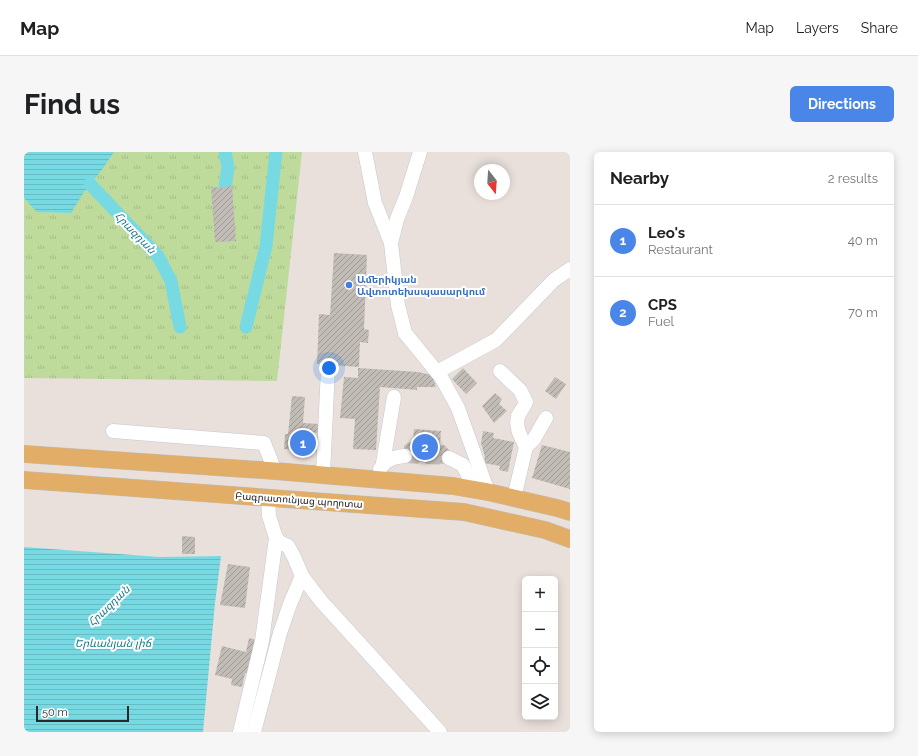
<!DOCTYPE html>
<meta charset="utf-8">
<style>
body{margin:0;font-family:Raleway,"Noto Sans Armenian",sans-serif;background:#f6f6f6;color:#202124}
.controls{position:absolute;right:12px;bottom:12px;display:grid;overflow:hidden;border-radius:6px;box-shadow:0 2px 10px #0003}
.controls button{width:36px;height:36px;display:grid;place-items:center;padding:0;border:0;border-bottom:1px solid #e0e0e0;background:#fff;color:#202124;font:20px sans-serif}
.compass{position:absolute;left:450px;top:12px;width:36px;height:36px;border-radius:50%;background:#fff;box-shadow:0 2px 10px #0003;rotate:163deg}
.scale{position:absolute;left:12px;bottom:10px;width:93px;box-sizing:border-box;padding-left:4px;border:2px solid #282828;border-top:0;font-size:11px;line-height:14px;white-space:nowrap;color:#282828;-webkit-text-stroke:3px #fff;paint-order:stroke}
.you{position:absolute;left:305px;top:216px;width:14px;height:14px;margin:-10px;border:3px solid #fff;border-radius:50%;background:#1a73e8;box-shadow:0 0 0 6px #1a73e833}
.badge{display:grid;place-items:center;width:26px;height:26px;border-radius:50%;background:#4a85e8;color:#fff;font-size:13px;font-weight:700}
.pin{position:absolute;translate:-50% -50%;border:2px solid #fff;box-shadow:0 1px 4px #0006}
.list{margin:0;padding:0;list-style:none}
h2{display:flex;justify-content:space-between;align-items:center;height:52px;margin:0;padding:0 16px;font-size:17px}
h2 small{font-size:13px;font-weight:400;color:#757577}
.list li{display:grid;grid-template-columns:26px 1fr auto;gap:12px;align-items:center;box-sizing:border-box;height:72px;padding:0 16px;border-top:1px solid #e0e0e0}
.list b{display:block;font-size:15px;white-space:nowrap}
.list p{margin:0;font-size:13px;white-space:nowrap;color:#757577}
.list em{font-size:13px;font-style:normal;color:#757577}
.icon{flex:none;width:22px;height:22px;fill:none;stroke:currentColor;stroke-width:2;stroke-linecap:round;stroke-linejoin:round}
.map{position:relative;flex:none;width:546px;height:580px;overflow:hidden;border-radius:6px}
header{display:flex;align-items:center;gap:24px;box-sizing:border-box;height:56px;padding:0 20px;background:#fff;border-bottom:1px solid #e0e0e0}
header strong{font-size:19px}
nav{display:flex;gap:22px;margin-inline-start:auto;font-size:14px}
.intro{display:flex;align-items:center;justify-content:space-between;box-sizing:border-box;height:96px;padding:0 24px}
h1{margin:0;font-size:28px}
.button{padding:10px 18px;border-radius:6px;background:#4a85e8;color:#fff;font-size:14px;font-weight:700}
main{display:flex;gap:24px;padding:0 24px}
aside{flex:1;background:#fff;border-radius:6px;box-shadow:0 2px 10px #0003}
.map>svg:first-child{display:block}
.grass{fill:url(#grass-tufts)}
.water{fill:url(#water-rules)}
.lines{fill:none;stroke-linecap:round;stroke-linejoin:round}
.canal{stroke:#77dae2;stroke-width:13}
.building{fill:url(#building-hatch)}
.minor-tunnel{stroke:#c2bbb7;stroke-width:14;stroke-dasharray:14 7;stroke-linecap:butt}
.minor-casing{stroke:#c3c8d1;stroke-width:15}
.major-casing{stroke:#bebebe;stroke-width:18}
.minor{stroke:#fff;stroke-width:14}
.major{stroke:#e2ae67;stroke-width:17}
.shop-dot{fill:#3f7fe0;stroke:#fff;stroke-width:1.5}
.labels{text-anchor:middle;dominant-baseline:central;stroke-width:4;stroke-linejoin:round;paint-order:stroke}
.shop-label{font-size:10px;font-weight:bold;fill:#366cbe;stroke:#fff;text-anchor:start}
.street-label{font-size:10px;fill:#282828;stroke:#fff}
.water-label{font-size:11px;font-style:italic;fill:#1a798b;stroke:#fff}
</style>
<header>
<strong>Map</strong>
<nav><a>Map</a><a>Layers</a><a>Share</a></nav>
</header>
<div class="intro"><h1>Find us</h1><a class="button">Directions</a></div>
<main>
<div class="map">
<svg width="546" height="580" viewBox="0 0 546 580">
<defs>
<pattern id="grass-tufts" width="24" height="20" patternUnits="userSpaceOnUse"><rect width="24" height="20" fill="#bedb9c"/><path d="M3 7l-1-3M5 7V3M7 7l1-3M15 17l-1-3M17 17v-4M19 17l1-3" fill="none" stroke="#a3bc86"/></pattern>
<pattern id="water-rules" width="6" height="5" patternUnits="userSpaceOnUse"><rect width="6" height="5" fill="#77dae2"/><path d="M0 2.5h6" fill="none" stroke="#67bbc2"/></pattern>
<pattern id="building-hatch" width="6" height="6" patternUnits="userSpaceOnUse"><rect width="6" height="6" fill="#c2bcb7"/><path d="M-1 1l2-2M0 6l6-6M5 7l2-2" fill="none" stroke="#9e9995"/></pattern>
</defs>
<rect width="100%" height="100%" fill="#e9e0db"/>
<polygon class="grass" points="0,0 278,0 253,229 0,226"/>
<g class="water">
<polygon points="0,0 90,0 77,19 60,40 47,61 13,60 0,46"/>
<polygon points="0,395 136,405 197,404 191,451 179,580 0,580"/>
</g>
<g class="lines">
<g class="canal">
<polyline points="66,32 134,104 147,129 156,175"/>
<polyline points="201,36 204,15 201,0"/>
<polyline points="222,175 242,94 252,0"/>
</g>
</g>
<g class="building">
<polygon points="208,33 212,89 191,90 187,35 201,36"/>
<polygon points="310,101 343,103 340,177 345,178 344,191 336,190 335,215 293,212 295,162 306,163"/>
<polygon points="334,216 394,220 408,223 412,235 393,235 393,238 356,235 352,298 329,297 331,267 316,266 320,225 334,226"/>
<polygon points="439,216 453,231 442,242 428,227"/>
<polygon points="531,225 542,232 532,247 521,239"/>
<polygon points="471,241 478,247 475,252 483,259 470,271 458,254"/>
<polygon points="268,244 281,245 279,271 295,272 294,281 279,279 278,283 298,285 297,300 260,297 261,282 264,282"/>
<polygon points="390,277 417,279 416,293 420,293 425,298 426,302 422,310 419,312 386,309 382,307 380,297 380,294 385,290 389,290"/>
<polygon points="459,279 470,281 469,286 490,290 484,320 475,318 476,314 460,311 461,305 457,291"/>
<polygon points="518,293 546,300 546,337 508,326"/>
<polygon points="158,384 171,385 171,402 158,402"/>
<polygon points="204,412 226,415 221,456 196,453"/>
<polygon points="225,486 232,488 224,522 221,521 218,535 207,533 208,527 191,523 198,494 222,500"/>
</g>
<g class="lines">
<polyline class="minor-tunnel" points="381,304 425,306"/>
<defs>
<g id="minor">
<polyline points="341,0 351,51 367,91 374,153 381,181 417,225 434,256 464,340"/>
<polyline points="367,91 373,67 382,45 396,0"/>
<path d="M476 219 496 238 502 250C500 255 496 260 494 264 491 276 497 285 502 295L490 346"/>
<polyline points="413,220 472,188 530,128 546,117"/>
<polyline points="89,279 240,291 251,319"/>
<polyline points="502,295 510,287 522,266"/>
<polyline points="425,306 439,313 451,338"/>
<polyline points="359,311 370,245"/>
<path d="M356 317C362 307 370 305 381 304"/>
<polyline points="299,322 304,217"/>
<polyline points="244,346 245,364 252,386 257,391 264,394 270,405 278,424 297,449 416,580"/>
<polyline points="216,580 238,489 252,386"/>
<polyline points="230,580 256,481 266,452 278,424"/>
</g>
<g id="major">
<polyline points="0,302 251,319 429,334 464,340 533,356 546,360"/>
<polyline points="0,328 440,360 521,378 546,387"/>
</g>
</defs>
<use href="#minor" class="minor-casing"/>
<use href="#major" class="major-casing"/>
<use href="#minor" class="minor"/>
<use href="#major" class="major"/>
</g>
<circle class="shop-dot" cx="325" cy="133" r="4"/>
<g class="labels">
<g class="shop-label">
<text x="333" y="127">Ամերիկյան<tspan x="333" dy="12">Ավտոտեխսպասարկում</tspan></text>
</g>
<g class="street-label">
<text transform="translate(275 348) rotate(4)">Բագրատունյաց պողոտա</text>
</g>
<g class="water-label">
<text transform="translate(111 81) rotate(46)">Հրազդան</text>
<text transform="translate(85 454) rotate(-44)">Հրազդան</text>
<text x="89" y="491">Երևանյան լիճ</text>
</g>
</g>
</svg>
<div class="controls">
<button>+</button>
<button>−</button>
<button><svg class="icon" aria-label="locate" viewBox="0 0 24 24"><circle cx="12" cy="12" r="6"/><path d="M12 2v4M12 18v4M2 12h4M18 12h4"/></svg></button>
<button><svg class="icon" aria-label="layers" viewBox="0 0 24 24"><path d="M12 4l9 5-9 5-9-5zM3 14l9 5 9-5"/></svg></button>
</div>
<svg class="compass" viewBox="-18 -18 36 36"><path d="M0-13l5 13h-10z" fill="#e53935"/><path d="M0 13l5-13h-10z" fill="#757577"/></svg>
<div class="scale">50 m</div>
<div class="you"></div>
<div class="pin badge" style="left:279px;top:291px">1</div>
<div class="pin badge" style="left:401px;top:295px">2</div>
</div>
<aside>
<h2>Nearby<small>2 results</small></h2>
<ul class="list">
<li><span class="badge">1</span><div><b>Leo's</b><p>Restaurant</p></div><em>40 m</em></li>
<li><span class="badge">2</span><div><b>CPS</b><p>Fuel</p></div><em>70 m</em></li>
</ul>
</aside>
</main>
